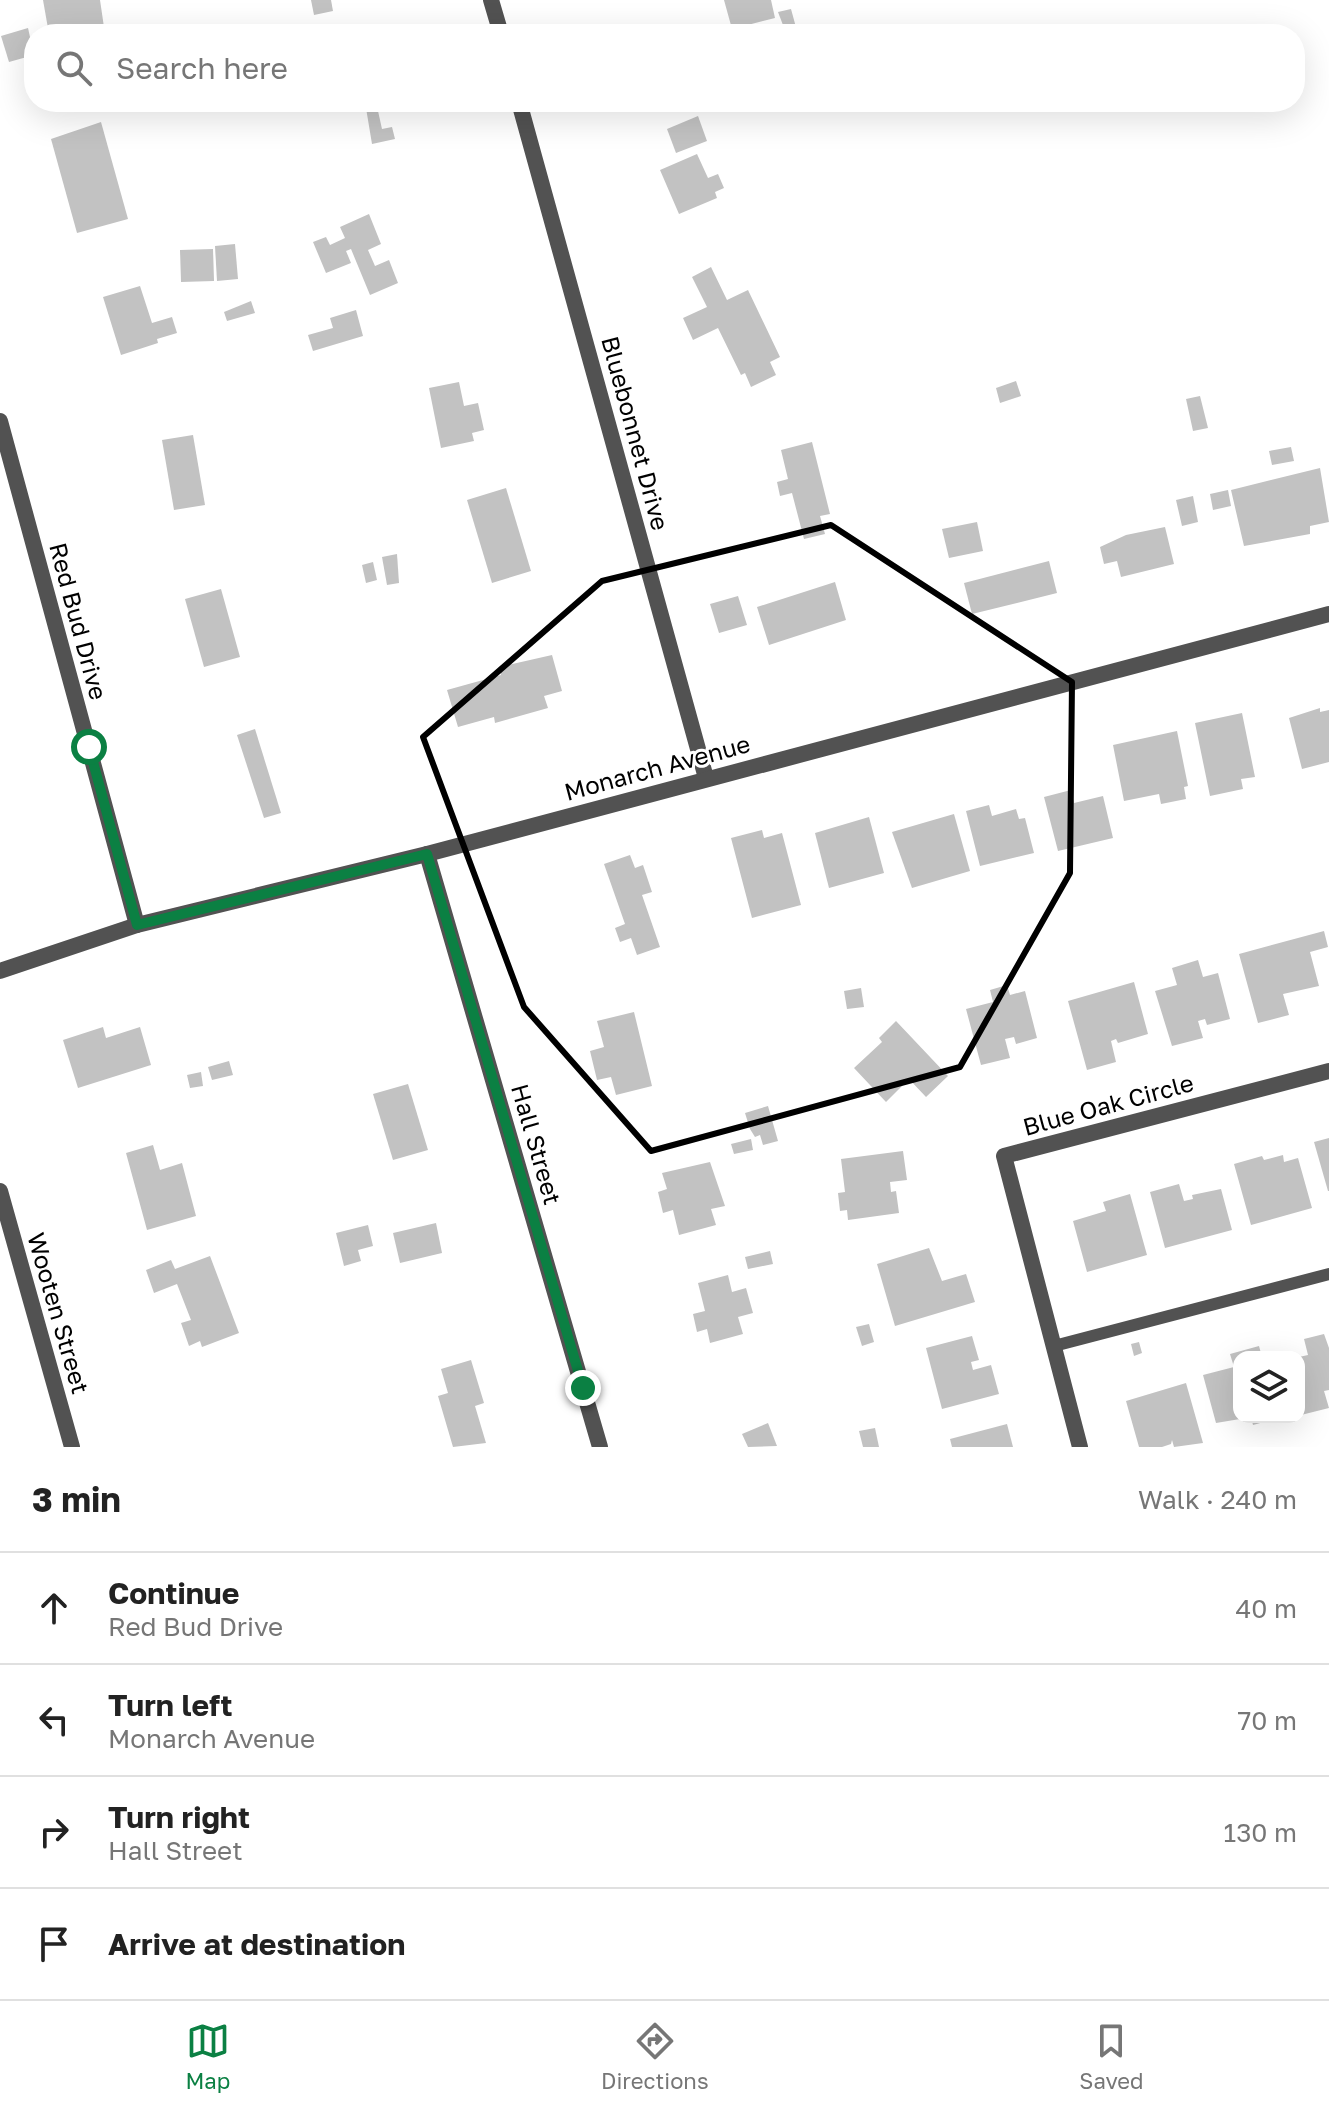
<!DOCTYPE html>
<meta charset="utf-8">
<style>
body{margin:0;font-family:"Golos Text",sans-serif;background:#f6f6f6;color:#222}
.controls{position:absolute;right:24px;bottom:24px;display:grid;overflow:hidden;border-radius:16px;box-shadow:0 8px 32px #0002}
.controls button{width:72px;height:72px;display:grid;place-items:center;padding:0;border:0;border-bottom:2px solid #e0e0e0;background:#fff;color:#222;font:40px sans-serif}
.stop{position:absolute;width:24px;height:24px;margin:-18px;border:6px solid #0b8043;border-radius:50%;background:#fff}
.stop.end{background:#0b8043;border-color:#fff;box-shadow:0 2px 8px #0008}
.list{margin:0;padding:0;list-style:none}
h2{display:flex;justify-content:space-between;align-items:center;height:104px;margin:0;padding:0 32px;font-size:34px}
h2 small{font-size:26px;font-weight:400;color:#767676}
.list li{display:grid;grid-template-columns:52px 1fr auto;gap:24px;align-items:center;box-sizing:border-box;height:112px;padding:0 32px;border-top:2px solid #e0e0e0}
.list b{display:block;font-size:30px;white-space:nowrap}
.list p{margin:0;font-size:26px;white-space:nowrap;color:#767676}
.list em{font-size:26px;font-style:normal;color:#767676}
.icon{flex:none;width:44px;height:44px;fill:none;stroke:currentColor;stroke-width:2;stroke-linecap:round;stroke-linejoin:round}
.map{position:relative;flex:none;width:1329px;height:1447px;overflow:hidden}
.search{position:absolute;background:#fff;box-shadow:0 8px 32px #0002;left:24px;right:24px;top:24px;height:88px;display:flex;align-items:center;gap:20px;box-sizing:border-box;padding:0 28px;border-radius:32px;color:#767676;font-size:30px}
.sheet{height:552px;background:#fff}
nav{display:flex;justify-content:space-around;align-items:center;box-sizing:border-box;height:112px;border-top:2px solid #e0e0e0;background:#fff;font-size:22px;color:#767676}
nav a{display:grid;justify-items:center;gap:4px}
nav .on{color:#0b8043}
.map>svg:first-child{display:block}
.building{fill:#c2c2c2}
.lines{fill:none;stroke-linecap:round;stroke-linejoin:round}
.service{stroke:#525252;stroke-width:12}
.minor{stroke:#525252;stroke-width:16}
.route{stroke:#0b8043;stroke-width:10}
.marked{fill:none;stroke:#000;stroke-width:6;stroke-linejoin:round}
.labels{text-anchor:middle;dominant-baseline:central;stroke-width:6;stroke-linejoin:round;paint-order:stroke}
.street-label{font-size:24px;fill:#000;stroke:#fff}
</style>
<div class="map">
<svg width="1329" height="1447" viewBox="0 0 1329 1447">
<rect width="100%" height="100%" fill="#fff"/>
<g class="building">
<polygon points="43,0 100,0 105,34 49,34"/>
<polygon points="311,0 331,0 333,11 314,15"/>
<polygon points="724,0 771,0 775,18 732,29"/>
<polygon points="791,9 797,31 786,33 778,12"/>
<polygon points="28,28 34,55 9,62 1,36"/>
<polygon points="365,102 376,102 382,129 392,127 395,139 372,144"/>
<polygon points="698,116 707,141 676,153 667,129"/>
<polygon points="101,122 128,219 77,233 51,139"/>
<polygon points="697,154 708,178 718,174 724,188 715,192 717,198 679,214 660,170"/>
<polygon points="369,214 381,244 368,250 375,266 389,260 398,283 370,295 351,249 346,251 351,263 326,273 313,242 326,237 330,245 345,238 340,227"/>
<polygon points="235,244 238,279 217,281 215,246"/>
<polygon points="213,249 214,281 181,282 180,250"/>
<polygon points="711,267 727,300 748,290 780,357 770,362 776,375 751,387 745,373 741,375 718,328 693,340 683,318 707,307 692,277"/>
<polygon points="140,286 152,323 172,317 177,333 157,339 158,343 121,355 103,297"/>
<polygon points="251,301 255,313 227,321 224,312"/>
<polygon points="356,310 363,336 313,351 308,335 333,328 330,318"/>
<polygon points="1016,381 1021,396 1000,403 996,388"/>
<polygon points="459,382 464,406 478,403 484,430 472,433 474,441 441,448 429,388"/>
<polygon points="1200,396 1208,428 1193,431 1186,399"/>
<polygon points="193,435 205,505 174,510 162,440"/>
<polygon points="812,442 830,514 820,516 825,534 804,539 792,493 780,496 777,482 788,479 781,450"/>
<polygon points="1291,447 1294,461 1272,465 1269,451"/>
<polygon points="1320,468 1329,522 1310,526 1310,534 1244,546 1231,490"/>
<polygon points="506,488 531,571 492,583 467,500"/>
<polygon points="1228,490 1231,506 1213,510 1210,494"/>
<polygon points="1193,496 1198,522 1182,526 1176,500"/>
<polygon points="977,522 983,551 949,558 942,529"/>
<polygon points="1165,527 1174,564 1121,577 1117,561 1104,564 1100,547 1126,535"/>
<polygon points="397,554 399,583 387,585 382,557"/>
<polygon points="1049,561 1057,593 972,614 964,583"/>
<polygon points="373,562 377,580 366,583 362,565"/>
<polygon points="835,582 846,620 769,645 757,607"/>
<polygon points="221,589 240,657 204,667 185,599"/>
<polygon points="738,596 747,625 719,633 710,604"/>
<polygon points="552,655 562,691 544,696 548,708 495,723 494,717 458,727 447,690 501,675 499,667"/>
<polygon points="1320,708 1320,712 1329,710 1329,762 1302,769 1289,718"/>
<polygon points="1242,713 1255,777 1241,779 1243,789 1210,796 1195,723"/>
<polygon points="255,729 281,813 264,818 237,735"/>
<polygon points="1177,731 1188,786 1184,787 1186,799 1161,804 1159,794 1124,801 1113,745"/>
<polygon points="1071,790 1074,803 1103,796 1113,838 1058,851 1044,797"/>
<polygon points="989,805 992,816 1016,809 1019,819 1025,818 1034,853 980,866 966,811"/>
<polygon points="954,814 970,871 912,888 892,832"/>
<polygon points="869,817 884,873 829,888 815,833"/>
<polygon points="762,830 764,838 782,833 801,905 752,918 731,838"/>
<polygon points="630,855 635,868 643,865 652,892 642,895 660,947 637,955 631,938 620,942 615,928 625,924 604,864"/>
<polygon points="1324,931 1328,947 1310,952 1319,986 1283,994 1289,1015 1258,1023 1239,954"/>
<polygon points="1198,960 1203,977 1218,973 1230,1019 1207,1025 1205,1019 1198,1021 1203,1038 1172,1046 1155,991 1177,985 1172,968"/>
<polygon points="1134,982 1148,1034 1118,1043 1116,1039 1111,1041 1116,1062 1087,1070 1068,1001"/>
<polygon points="1007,985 1010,995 1025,991 1037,1038 1016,1044 1014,1037 1005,1039 1010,1058 981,1065 966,1009 993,1002 990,990"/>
<polygon points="861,988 864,1007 847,1009 844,991"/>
<polygon points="634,1012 652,1086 616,1095 611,1077 597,1080 590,1051 604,1047 597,1021"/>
<polygon points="896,1021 948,1076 926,1097 909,1079 886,1102 854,1068 882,1042 879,1038"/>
<polygon points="103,1027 106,1038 140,1027 151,1065 78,1088 63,1040"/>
<polygon points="229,1061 233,1075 212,1080 208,1067"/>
<polygon points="201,1072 203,1086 190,1088 187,1075"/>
<polygon points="408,1084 428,1150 393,1160 373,1094"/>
<polygon points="768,1106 778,1141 763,1145 760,1135 755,1137 750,1129 745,1113"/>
<polygon points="1329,1138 1329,1191 1328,1191 1314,1142"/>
<polygon points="751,1139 753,1150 734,1154 731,1144"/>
<polygon points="153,1145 160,1170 182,1163 196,1216 147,1230 126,1153"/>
<polygon points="903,1151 907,1180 890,1182 891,1192 896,1191 899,1213 848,1220 847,1210 840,1211 838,1193 845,1192 841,1159"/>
<polygon points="1283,1155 1284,1162 1298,1158 1312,1208 1251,1225 1234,1164 1262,1156 1264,1160"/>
<polygon points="710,1162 725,1206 711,1209 716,1225 679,1235 673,1210 663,1213 658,1192 667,1189 662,1173"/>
<polygon points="1179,1184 1184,1201 1193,1199 1192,1195 1221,1189 1232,1230 1165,1248 1150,1192"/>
<polygon points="1130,1194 1147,1255 1087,1272 1073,1221 1106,1211 1103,1202"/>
<polygon points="436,1223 442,1253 400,1263 393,1233"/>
<polygon points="368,1225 373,1246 358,1250 361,1261 344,1266 336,1233"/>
<polygon points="929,1248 942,1281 966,1274 975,1302 895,1326 877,1264"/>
<polygon points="770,1251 773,1264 748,1269 745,1257"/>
<polygon points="210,1256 239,1333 202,1347 200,1341 189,1346 181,1323 191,1320 177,1284 154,1293 146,1270 171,1260 175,1269"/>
<polygon points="728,1275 732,1292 746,1288 753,1313 738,1317 743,1334 710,1343 707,1329 697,1332 693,1314 705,1311 698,1283"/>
<polygon points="869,1324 874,1342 862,1346 856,1327"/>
<polygon points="1324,1334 1329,1348 1329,1390 1324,1391 1329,1408 1301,1415 1299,1357 1308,1355 1304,1339"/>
<polygon points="972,1336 979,1360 971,1362 973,1370 991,1365 999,1394 942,1409 926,1348"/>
<polygon points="1139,1342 1142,1353 1134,1356 1131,1344"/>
<polygon points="1259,1346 1262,1357 1239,1357 1239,1417 1246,1418 1216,1423 1203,1375 1234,1367 1230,1354"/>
<polygon points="471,1360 484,1403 475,1406 486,1443 453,1447 438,1396 448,1393 441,1369"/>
<polygon points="1186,1383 1203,1443 1174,1447 1172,1440 1171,1444 1162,1447 1139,1447 1126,1401"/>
<polygon points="1251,1417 1278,1417 1278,1418 1253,1425"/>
<polygon points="768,1423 777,1446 748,1447 742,1434"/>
<polygon points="1007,1424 1013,1447 952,1447 950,1439"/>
<polygon points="875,1428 879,1447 863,1447 859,1431"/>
</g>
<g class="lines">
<polyline class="service" points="1054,1346 1329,1274"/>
<g class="minor">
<polyline points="491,0 501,34"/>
<polyline points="519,102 706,778"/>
<polyline points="0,421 137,925"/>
<polyline points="427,854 600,1447"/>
<polyline points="0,971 137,925 427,854 1329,614"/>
<polyline points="0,1191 72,1447"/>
<polyline points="1080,1447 1004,1156 1329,1071"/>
</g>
</g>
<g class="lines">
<polyline class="route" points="89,747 137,925 427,854 583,1388"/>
</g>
<path class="marked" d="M831 525 1072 682 1070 873 960 1067 651 1151 524 1007 423 737 602 581Z"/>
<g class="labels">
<g class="street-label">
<text transform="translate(636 433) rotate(75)">Bluebonnet Drive</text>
<text transform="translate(79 621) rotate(75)">Red Bud Drive</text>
<text transform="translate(657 767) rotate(-15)">Monarch Avenue</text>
<text transform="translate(1108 1104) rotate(-15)">Blue Oak Circle</text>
<text transform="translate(537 1144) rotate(74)">Hall Street</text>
<text transform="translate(59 1313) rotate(74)">Wooten Street</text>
</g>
</g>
</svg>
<div class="controls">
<button><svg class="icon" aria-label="layers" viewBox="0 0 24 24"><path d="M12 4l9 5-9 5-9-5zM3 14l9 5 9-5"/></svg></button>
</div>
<div class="stop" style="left:89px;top:747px"></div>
<div class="stop end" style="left:583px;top:1388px"></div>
<div class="search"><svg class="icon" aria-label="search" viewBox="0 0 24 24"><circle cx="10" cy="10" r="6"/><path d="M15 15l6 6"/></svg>Search here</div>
</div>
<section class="sheet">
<h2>3 min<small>Walk · 240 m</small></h2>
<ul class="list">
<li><svg class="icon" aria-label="ahead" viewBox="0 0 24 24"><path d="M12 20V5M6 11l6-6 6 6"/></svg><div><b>Continue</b><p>Red Bud Drive</p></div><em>40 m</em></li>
<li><svg class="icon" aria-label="left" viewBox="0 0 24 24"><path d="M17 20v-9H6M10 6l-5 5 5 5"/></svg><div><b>Turn left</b><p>Monarch Avenue</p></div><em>70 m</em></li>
<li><svg class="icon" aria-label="right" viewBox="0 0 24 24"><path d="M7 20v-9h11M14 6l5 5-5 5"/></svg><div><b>Turn right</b><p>Hall Street</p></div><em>130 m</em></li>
<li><svg class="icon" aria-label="arrive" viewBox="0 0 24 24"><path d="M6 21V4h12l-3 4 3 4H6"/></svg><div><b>Arrive at destination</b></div></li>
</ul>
</section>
<nav>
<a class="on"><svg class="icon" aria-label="map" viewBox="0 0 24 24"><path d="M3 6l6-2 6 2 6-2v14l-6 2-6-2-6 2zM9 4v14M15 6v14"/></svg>Map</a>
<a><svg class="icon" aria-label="directions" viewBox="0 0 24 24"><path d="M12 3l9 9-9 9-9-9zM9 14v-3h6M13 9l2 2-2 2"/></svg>Directions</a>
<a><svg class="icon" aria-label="saved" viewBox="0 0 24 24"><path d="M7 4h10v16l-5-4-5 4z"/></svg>Saved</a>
</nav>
